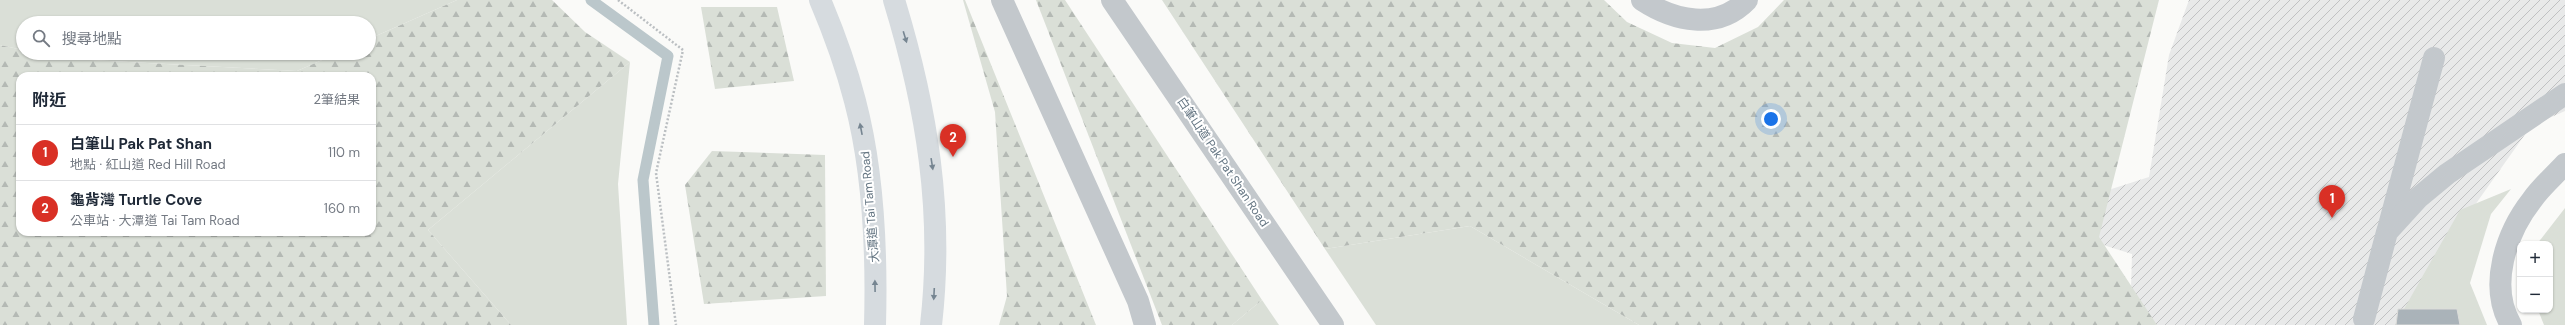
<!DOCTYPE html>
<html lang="zh-TW">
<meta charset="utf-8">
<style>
body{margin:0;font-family:"DM Sans","Noto Sans TC",sans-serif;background:#f6f6f7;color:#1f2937}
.controls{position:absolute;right:12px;bottom:12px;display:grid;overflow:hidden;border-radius:8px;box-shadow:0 1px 3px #0004}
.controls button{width:36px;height:36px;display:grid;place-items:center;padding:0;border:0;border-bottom:1px solid #e0e1e3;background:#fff;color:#1f2937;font:20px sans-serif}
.you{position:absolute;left:1771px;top:119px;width:14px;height:14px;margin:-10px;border:3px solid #fff;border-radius:50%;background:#1a73e8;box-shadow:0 0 0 6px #1a73e833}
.badge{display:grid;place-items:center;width:26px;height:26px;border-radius:50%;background:#d93025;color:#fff;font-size:13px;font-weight:700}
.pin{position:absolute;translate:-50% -33px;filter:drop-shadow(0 1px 2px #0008)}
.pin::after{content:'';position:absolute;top:21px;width:14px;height:12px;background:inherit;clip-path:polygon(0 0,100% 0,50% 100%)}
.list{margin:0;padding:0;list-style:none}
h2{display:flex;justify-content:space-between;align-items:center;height:52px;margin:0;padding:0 16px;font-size:17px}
h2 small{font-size:13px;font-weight:400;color:#747a83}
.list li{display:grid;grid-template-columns:26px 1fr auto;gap:12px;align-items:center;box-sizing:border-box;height:56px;padding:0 16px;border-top:1px solid #e0e1e3}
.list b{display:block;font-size:15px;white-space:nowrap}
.list p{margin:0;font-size:13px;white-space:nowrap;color:#747a83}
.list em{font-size:13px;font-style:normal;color:#747a83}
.icon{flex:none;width:22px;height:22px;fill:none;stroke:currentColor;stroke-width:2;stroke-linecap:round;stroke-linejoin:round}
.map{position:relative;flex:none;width:2565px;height:325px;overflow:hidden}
.search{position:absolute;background:#fff;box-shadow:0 1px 3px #0004;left:16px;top:16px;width:360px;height:44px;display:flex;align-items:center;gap:10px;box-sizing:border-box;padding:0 14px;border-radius:22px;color:#747a83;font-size:15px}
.panel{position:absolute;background:#fff;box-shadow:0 1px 3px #0004;left:16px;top:72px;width:360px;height:164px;border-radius:12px}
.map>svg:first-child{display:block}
.industrial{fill:url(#industrial-furrows)}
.grass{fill:#dadfd7}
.forest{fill:url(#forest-firs);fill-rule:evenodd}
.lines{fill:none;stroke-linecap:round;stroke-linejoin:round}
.stream{stroke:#bbc7cb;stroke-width:11}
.building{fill:#aab3b9;stroke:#dcdcda}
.path{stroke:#bbbfc2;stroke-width:2.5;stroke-dasharray:2 2;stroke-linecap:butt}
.minor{stroke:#c3c8cc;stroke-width:22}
.major{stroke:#d6dbdf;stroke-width:22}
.oneway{fill:#768591}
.labels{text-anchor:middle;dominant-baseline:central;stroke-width:4;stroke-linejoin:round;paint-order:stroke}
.street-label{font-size:12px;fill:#657683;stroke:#fff}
</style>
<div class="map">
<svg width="2565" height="325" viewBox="0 0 2565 325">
<defs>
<pattern id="industrial-furrows" width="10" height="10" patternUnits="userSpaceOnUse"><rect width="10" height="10" fill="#e8e9e9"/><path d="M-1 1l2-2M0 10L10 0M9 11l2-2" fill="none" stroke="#c0c1c2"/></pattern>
<pattern id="forest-firs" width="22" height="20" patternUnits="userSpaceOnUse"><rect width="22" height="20" fill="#dadfd7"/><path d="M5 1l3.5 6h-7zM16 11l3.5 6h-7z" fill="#b4b9b4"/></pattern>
</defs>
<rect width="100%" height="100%" fill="#fafaf8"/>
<polygon class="industrial" points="2189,0 2565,0 2565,111 2531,126 2470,212 2396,325 2130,325 2132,254 2084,239 2099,193 2149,177 2169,55"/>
<g class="grass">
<polygon points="0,0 457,0 369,39 369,23 23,23 23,50 0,45"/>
<polygon points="34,53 338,53 297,71 53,58"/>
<polygon points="630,62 618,184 627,325 511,325 428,230"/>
<polygon points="2511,189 2491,214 2470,283 2487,325 2395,325 2460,210"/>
<polygon points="2565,208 2565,325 2544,325 2538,310 2550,310 2550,244 2537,244"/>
<polygon points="1470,226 1639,325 1376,325 1325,249"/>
<polygon points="1262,300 1279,325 1232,325"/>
</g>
<g class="forest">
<path d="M457 0H552L585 32 630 62 428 230 511 325H0V45L23 50V53L53 58 297 71 338 53H369V39ZM20 76H372V232H20Z"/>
<polygon points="963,0 965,0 1096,325 999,325 1007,296 995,112"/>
<polygon points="1036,0 1065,0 1262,300 1232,325 1162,325"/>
<polygon points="1162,0 1604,0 1627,22 1672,43 1715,48 1758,27 1784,0 2159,0 2099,237 2157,325 1639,325 1470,226 1325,249"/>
<polygon points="701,7 777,7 794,81 715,89"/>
<polygon points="712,151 825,155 826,296 704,304 685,185"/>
</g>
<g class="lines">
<polyline class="stream" points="591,0 668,56 643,180 654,325"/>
</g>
<polygon class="building" points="2398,309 2457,309 2460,325 2396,325"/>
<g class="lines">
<polyline class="path" points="618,0 683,50 656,173 676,325"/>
<g class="minor">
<polyline points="1002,0 1138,301 1145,325"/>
<polyline points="1112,0 1333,325"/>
<path d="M1642 0C1674 21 1717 31 1747 0"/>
<polyline points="2388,229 2434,58"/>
<polyline points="2364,319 2387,232 2418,198 2447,174 2565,94"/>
<path d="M2511 325C2488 286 2506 233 2532 200 2541 187 2554 176 2565 164"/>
</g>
<g class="major">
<path d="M820 0C834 33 846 66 855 101 874 173 877 251 875 325"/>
<path d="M894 0C927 108 944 212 931 325"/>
</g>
</g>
<defs><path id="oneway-solid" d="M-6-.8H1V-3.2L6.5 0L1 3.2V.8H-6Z"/></defs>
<g class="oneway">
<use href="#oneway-solid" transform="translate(905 37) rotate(73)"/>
<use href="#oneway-solid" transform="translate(861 129) rotate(-101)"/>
<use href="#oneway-solid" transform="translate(932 164) rotate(81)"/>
<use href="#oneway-solid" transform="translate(875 286) rotate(-91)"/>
<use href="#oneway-solid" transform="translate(934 294) rotate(93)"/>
</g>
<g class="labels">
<g class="street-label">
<text transform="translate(1223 162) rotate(56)">白筆山道 Pak Pat Shan Road</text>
<text transform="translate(870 207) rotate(-95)">大潭道 Tai Tam Road</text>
</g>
</g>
</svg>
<div class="controls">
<button>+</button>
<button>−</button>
</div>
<div class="you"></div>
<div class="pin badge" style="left:2332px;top:218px">1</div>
<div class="pin badge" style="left:953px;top:157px">2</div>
<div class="search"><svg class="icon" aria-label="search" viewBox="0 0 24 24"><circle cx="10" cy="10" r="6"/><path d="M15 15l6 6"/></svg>搜尋地點</div>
<section class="panel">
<h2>附近<small>2筆結果</small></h2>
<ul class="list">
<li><span class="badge">1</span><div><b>白筆山 Pak Pat Shan</b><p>地點 · 紅山道 Red Hill Road</p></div><em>110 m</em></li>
<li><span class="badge">2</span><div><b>龜背灣 Turtle Cove</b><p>公車站 · 大潭道 Tai Tam Road</p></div><em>160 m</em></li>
</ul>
</section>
</div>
